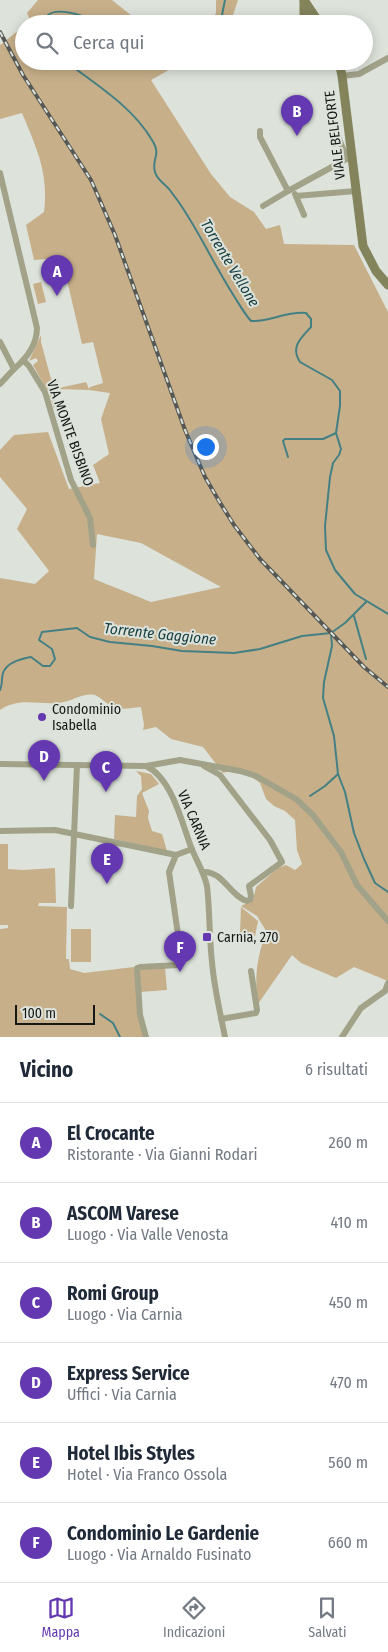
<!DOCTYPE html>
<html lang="it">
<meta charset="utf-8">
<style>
body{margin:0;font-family:"Fira Sans Condensed",sans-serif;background:#f6f6f7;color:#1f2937}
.scale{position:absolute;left:15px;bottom:12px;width:80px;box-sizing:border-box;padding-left:5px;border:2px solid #161815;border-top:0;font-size:14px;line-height:18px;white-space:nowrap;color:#161815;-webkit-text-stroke:4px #dde3db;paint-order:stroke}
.you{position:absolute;left:205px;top:446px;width:18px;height:18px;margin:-12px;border:4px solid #fff;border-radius:50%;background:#1a73e8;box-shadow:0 0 0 8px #1a73e833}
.badge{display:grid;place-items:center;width:32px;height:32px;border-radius:50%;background:#6338b0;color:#fff;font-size:16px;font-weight:700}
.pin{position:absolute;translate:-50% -41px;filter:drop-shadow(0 1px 2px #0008)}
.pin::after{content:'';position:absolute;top:26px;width:18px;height:15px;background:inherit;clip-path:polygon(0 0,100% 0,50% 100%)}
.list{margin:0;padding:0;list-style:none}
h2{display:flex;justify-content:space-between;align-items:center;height:65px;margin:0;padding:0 20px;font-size:21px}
h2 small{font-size:16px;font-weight:400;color:#747a83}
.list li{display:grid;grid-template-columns:32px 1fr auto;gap:15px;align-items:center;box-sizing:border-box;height:80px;padding:0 20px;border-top:1px solid #e0e1e3}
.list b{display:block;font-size:19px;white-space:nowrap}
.list p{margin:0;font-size:16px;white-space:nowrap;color:#747a83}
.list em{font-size:16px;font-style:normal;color:#747a83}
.icon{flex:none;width:28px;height:28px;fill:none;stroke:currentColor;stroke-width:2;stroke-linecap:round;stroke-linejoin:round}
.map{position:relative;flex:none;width:388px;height:1037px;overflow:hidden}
.search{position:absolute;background:#fff;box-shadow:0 2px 12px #0003;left:15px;right:15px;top:15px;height:55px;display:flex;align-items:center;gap:12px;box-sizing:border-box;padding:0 18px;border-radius:28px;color:#747a83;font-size:19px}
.sheet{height:545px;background:#fff}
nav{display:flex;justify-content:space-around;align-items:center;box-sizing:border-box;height:70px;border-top:1px solid #e0e1e3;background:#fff;font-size:14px;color:#747a83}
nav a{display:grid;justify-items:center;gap:2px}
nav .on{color:#6338b0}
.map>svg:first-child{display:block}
.green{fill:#c7af8a;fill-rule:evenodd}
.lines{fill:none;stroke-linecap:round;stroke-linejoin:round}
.stream{stroke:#448083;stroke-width:2}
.minor{stroke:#a1a288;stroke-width:6}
.secondary{stroke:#83835c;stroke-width:9}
.rail-casing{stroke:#555854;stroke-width:4}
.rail{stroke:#dde3db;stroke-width:2;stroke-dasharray:5.5;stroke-linecap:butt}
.poi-dot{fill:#6338b0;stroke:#dde3db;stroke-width:2}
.labels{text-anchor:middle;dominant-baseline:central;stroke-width:4;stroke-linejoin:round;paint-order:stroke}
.street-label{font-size:14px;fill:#161815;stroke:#dde3db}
.poi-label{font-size:14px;fill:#161815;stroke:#dde3db;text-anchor:start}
.water-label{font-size:15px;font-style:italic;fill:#194144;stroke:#dde3db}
</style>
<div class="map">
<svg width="388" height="1037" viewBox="0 0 388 1037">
<rect width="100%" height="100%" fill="#dde3db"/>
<g class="green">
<polygon points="38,0 112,0 142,24 26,24 30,20 27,13"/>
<polygon points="216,0 238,0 230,24 210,24 216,13"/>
<path d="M24 26V61H185L151 80 211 174 230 197 254 212 266 229 280 225 284 244 354 245 388 312V981L354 967 336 978 301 963 292 955 258 1004C254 979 257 956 266 933L268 934 257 916 241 906 253 900 256 887 278 868 286 865 295 870 302 864 297 850 295 820 285 811 274 806 266 799 260 783 250 776 231 771 223 773 203 747 171 739 156 727 143 730 144 725 141 707C132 708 119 711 111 706 106 703 100 697 95 695 85 693 77 698 68 701 45 708 22 695 0 710V578L35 584 49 571 17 529 27 509 0 477V450L14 435 48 432 69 489 100 483 93 465 109 454 101 419 110 393 89 390 56 389 54 409 49 394 33 365 38 361 36 358 29 361 41 335V342L51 379 58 378 59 388 86 382 89 389 90 387 103 383 93 342 82 344 62 259 60 258 34 260 26 225 44 212C49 173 36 147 22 113L0 119V45ZM97 534 141 543 221 587 151 602 94 579Z"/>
<polygon points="41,282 46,302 38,304 33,284"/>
<polygon points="136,771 151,774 159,784 142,793 149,811 148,818 152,831 162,834 167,851 114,839 115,815 136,817 137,796 142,789 141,776"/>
<polygon points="0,844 8,844 8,869 23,870 55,868 56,903 39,903 38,906 67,907 66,959 69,959 70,969 84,973 134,967 144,1037 0,1037 0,929 8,928 8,925 0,925"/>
<polygon points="241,907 258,921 255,936 240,934"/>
<rect x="71" y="929" width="20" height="33"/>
<polygon points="165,967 167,990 140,992 139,970 141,968"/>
</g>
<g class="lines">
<g class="stream">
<path d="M48 24 47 16C58 4 92 20 106 24"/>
<polyline points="217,24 222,15 225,0"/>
<path d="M65 61C95 84 132 106 152 140 162 156 151 158 155 172 157 180 164 183 169 189 172 193 175 197 178 201 199 231 214 265 234 296 239 304 244 313 251 321 270 322 286 311 306 313L311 319V327C301 338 290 347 300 362L332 380 340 391V406L336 433 341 449 339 455 333 463 330 477 325 526 326 550 335 570 355 594 388 614"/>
<polyline points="288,457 283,441 285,439 323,439 336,433"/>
<polyline points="366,602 345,623 331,633 332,646 324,682 323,698 334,736 338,774 345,792 354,833 364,859 375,883 388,892"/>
<polyline points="354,616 366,659"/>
<path d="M0 690C3 684 1 679 3 673 7 662 21 659 31 657L43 666H50L55 659 52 649 39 640 42 632 77 628 90 637 110 642 152 646 182 651 234 653 260 649 302 636 331 633"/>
<polyline points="310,796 325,786 338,774"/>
<polyline points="100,1014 113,1023 120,1037"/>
</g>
<g class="minor">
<polyline points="342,76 359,74 388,58"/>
<polyline points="260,131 260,137 288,191 352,156"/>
<polyline points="334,144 334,136 337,135 345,153 349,157"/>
<path d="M0 173 37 328C37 345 27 358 14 369"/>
<polyline points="295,194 304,215"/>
<polyline points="296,196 356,191"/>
<polyline points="263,206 288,191"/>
<polyline points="0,342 14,369 0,384"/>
<polyline points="24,361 29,366 45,392 71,480 90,518 93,545"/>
<path d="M0 764 146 766C172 778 182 823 191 847 196 860 204 872 207 886 210 911 209 937 212 962 214 987 220 1012 225 1037"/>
<polyline points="146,766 180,760 240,771 256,776 296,799 313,815 341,852 357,885 388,921"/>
<polyline points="0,831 55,830 176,855 192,849"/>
<path d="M203 872C222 870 231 897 247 901L250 900 251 896 249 886 282 862 270 840 220 775 204 766"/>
<polyline points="71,906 77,765"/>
<polyline points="221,1019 256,1013 257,1010 251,971"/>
<polyline points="146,1037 140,1015 137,968 140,967 179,965 182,962 169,872 176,855"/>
<polyline points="342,1037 361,1008 385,991 388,983"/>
</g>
<g class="secondary">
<polyline points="304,0 320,24"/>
<polyline points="304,0 304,15 305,24"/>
<polyline points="339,61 342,76 363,246 376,271 388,285"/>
</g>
<defs>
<polyline id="rail" points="0,32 23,75 91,180 115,235 185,430 205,477 219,501 234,525 260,559 364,667 388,687"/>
</defs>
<use href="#rail" class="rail-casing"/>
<use href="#rail" class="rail"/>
</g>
<g class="poi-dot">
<circle cx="42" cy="717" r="5"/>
<rect x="202" y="932" width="10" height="10" rx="2.5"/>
</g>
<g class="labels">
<g class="street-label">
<text transform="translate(335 135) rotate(-97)">VIALE BELFORTE</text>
<text transform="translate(70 433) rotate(70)">VIA MONTE BISBINO</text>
<text transform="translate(194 820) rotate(67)">VIA CARNIA</text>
</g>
<g class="poi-label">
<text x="52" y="709">Condominio<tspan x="52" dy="16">Isabella</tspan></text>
<text x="217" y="937">Carnia, 270</text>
</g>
<g class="water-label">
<text transform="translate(230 263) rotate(59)">Torrente Vellone</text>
<text transform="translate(160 634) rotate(6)">Torrente Gaggione</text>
</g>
</g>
</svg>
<div class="scale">100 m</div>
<div class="you"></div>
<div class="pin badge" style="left:57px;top:296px">A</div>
<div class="pin badge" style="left:297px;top:136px">B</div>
<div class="pin badge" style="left:106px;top:792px">C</div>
<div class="pin badge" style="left:44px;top:781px">D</div>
<div class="pin badge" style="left:107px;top:884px">E</div>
<div class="pin badge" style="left:180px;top:972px">F</div>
<div class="search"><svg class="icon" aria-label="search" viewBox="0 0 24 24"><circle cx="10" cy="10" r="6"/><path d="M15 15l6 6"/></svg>Cerca qui</div>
</div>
<section class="sheet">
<h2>Vicino<small>6 risultati</small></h2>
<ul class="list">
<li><span class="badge">A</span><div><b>El Crocante</b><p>Ristorante · Via Gianni Rodari</p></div><em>260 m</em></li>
<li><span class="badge">B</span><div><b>ASCOM Varese</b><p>Luogo · Via Valle Venosta</p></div><em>410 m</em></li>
<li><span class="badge">C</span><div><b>Romi Group</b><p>Luogo · Via Carnia</p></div><em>450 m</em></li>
<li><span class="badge">D</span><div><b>Express Service</b><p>Uffici · Via Carnia</p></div><em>470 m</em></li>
<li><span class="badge">E</span><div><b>Hotel Ibis Styles</b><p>Hotel · Via Franco Ossola</p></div><em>560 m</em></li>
<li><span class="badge">F</span><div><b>Condominio Le Gardenie</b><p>Luogo · Via Arnaldo Fusinato</p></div><em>660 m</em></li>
</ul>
</section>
<nav>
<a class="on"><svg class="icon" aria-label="map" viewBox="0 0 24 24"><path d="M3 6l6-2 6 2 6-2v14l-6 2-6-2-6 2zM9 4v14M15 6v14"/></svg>Mappa</a>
<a><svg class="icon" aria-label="directions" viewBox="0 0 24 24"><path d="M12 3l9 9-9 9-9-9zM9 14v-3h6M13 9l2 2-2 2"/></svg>Indicazioni</a>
<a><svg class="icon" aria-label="saved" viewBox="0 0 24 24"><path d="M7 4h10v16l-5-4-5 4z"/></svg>Salvati</a>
</nav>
